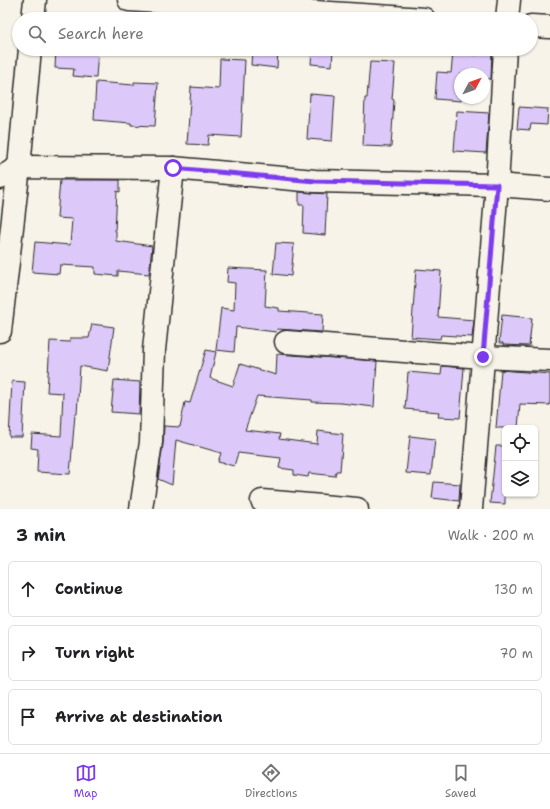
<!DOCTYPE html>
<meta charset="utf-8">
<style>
body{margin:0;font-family:"Shantell Sans",sans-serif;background:#f2f2f2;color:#202124}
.controls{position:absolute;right:12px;bottom:12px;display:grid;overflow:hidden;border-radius:6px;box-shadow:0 1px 3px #0004}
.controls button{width:36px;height:36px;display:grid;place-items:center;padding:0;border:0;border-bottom:1px solid #e0e0e0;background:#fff;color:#202124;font:20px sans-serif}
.compass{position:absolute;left:454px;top:68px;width:36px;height:36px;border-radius:50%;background:#fff;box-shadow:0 1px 3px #0004;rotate:49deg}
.stop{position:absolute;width:12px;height:12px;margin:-9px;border:3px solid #7c3aed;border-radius:50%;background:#fff}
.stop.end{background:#7c3aed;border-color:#fff;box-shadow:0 1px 4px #0008}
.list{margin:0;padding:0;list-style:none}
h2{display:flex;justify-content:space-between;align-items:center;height:52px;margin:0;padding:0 16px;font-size:17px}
h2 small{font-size:13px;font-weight:400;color:#757577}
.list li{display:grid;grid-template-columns:26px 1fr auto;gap:12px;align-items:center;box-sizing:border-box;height:56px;margin:0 8px 8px;padding:0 8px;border:1px solid #e0e0e0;border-radius:6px}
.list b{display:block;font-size:15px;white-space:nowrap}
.list em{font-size:13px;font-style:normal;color:#757577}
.icon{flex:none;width:22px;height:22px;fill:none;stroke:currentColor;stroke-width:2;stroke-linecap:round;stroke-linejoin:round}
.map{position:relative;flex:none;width:550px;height:509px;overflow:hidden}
.search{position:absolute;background:#fff;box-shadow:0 1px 3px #0004;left:12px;right:12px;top:12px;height:44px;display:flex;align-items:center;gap:10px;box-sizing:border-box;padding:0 14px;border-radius:22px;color:#757577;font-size:15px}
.sheet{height:244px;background:#fff}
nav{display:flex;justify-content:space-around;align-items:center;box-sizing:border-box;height:56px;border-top:1px solid #e0e0e0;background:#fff;font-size:11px;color:#757577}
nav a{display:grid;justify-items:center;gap:2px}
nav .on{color:#7c3aed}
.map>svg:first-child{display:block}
.building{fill:#ddc9f9;stroke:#2b2b2b}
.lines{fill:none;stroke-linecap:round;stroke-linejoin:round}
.minor-casing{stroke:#2b2b2b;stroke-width:25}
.minor{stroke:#f7f3e8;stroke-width:22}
.route{stroke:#7c3aed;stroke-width:5}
</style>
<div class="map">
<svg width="550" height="509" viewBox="0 0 550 509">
<rect width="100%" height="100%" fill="#f7f3e8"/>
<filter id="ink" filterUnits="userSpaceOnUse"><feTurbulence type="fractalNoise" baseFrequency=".025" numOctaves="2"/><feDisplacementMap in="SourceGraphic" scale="8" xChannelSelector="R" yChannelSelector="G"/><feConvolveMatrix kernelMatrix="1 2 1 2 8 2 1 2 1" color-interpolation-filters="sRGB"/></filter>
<g filter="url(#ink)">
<g class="building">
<polygon points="56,49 98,49 96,78 73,76 74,69 55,68"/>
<polygon points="252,49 278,49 277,68 251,65"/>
<polygon points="312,49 333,49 332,66 311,64"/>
<polygon points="477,49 492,49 491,79 484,79 484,74 460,74 460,98 461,98 461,101 435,99 437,72 451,73 453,53 477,55"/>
<polygon points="220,59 245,60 241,137 209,135 208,145 187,144 191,87 219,89"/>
<polygon points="370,62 395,63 392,99 394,100 391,147 363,146 365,98 367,98"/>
<polygon points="96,82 134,85 134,82 158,83 155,126 131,125 131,123 94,120"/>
<polygon points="310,94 335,96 332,141 307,139"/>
<polygon points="519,107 548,109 547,125 531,124 530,130 517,129"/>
<polygon points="457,111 489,113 486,153 454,151"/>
<polygon points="60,180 120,180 120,192 117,191 115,231 116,231 116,241 152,246 149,274 118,271 118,276 95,274 95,267 60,265 59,274 32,272 35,242 70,245 72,219 57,218"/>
<polygon points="299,192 327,194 325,235 303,233 304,205 299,205"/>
<polygon points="276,243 294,244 291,276 273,274"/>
<polygon points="228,268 267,270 265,306 279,308 279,311 323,314 322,332 277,329 276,332 236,327 234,352 216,350 221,308 234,310 235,283 227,282"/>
<polygon points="416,269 441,271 438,317 474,320 472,337 441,335 440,339 411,337"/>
<polygon points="502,315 532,318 529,346 503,345 503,343 499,343"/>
<polygon points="92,324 114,327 108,371 80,366 77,414 75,414 70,474 37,472 38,449 31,448 32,434 61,436 63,393 47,392 50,341 70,342 70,338 89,338"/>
<polygon points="206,350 216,352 210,378 233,386 240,364 276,375 277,354 377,361 374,407 341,403 312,402 312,400 257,396 245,430 280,434 279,439 317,444 318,431 343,434 340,471 336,471 335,476 309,473 308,477 294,475 294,470 279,468 281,458 238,453 234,466 218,462 221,453 176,440 172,485 158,479 163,444 164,426 180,427 185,402 190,403"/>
<polygon points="442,366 464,368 460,418 438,417 439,412 405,409 408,372 441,375"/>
<polygon points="501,370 550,374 550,405 520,404 518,428 496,428"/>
<polygon points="114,380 140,382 139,414 111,412"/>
<polygon points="12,381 25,382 22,437 9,437"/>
<polygon points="410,436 435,439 431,475 406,473"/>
<polygon points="496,446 505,446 505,504 490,503"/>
<polygon points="434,482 460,484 459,501 432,498"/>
</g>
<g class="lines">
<defs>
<g id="minor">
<polyline points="129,0 424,19"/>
<polyline points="33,19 35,0"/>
<polyline points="507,19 509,0"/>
<polyline points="531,26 550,27"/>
<polyline points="0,178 19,167 173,168 315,181 497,185 550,189"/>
<polyline points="0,331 19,167 30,49"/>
<polyline points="286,342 483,357 550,360"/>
<polyline points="262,501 357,509"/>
<polyline points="141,509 151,442 154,350 173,168"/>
<polyline points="471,509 497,185 505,49"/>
</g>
</defs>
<use href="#minor" class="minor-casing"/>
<use href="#minor" class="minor"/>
</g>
</g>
<g class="lines" filter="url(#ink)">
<polyline class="route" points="173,168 315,181 497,185 483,357"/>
</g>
</svg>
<div class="controls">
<button><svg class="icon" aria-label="locate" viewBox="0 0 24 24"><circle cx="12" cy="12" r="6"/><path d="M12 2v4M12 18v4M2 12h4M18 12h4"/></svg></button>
<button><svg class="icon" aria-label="layers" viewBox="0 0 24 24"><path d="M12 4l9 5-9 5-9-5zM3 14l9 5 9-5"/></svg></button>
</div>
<svg class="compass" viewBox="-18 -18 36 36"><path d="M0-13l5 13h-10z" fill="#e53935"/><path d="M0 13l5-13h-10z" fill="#757577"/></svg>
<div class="stop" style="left:173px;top:168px"></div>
<div class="stop end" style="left:483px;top:357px"></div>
<div class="search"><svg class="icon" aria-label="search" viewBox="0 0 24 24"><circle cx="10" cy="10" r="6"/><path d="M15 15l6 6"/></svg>Search here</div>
</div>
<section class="sheet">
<h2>3 min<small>Walk · 200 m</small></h2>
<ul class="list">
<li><svg class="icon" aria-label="ahead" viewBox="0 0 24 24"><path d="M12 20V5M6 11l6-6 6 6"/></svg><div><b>Continue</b></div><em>130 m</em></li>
<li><svg class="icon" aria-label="right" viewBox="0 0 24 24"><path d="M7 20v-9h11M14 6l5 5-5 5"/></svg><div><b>Turn right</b></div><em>70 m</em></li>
<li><svg class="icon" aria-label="arrive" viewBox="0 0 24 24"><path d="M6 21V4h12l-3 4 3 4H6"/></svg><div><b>Arrive at destination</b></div></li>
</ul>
</section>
<nav>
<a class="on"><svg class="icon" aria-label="map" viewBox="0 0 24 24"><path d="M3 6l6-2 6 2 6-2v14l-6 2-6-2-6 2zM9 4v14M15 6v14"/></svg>Map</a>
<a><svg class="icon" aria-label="directions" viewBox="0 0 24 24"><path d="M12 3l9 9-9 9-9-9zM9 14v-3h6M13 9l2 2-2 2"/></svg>Directions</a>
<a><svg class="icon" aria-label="saved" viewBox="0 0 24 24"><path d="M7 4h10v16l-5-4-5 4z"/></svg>Saved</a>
</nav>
